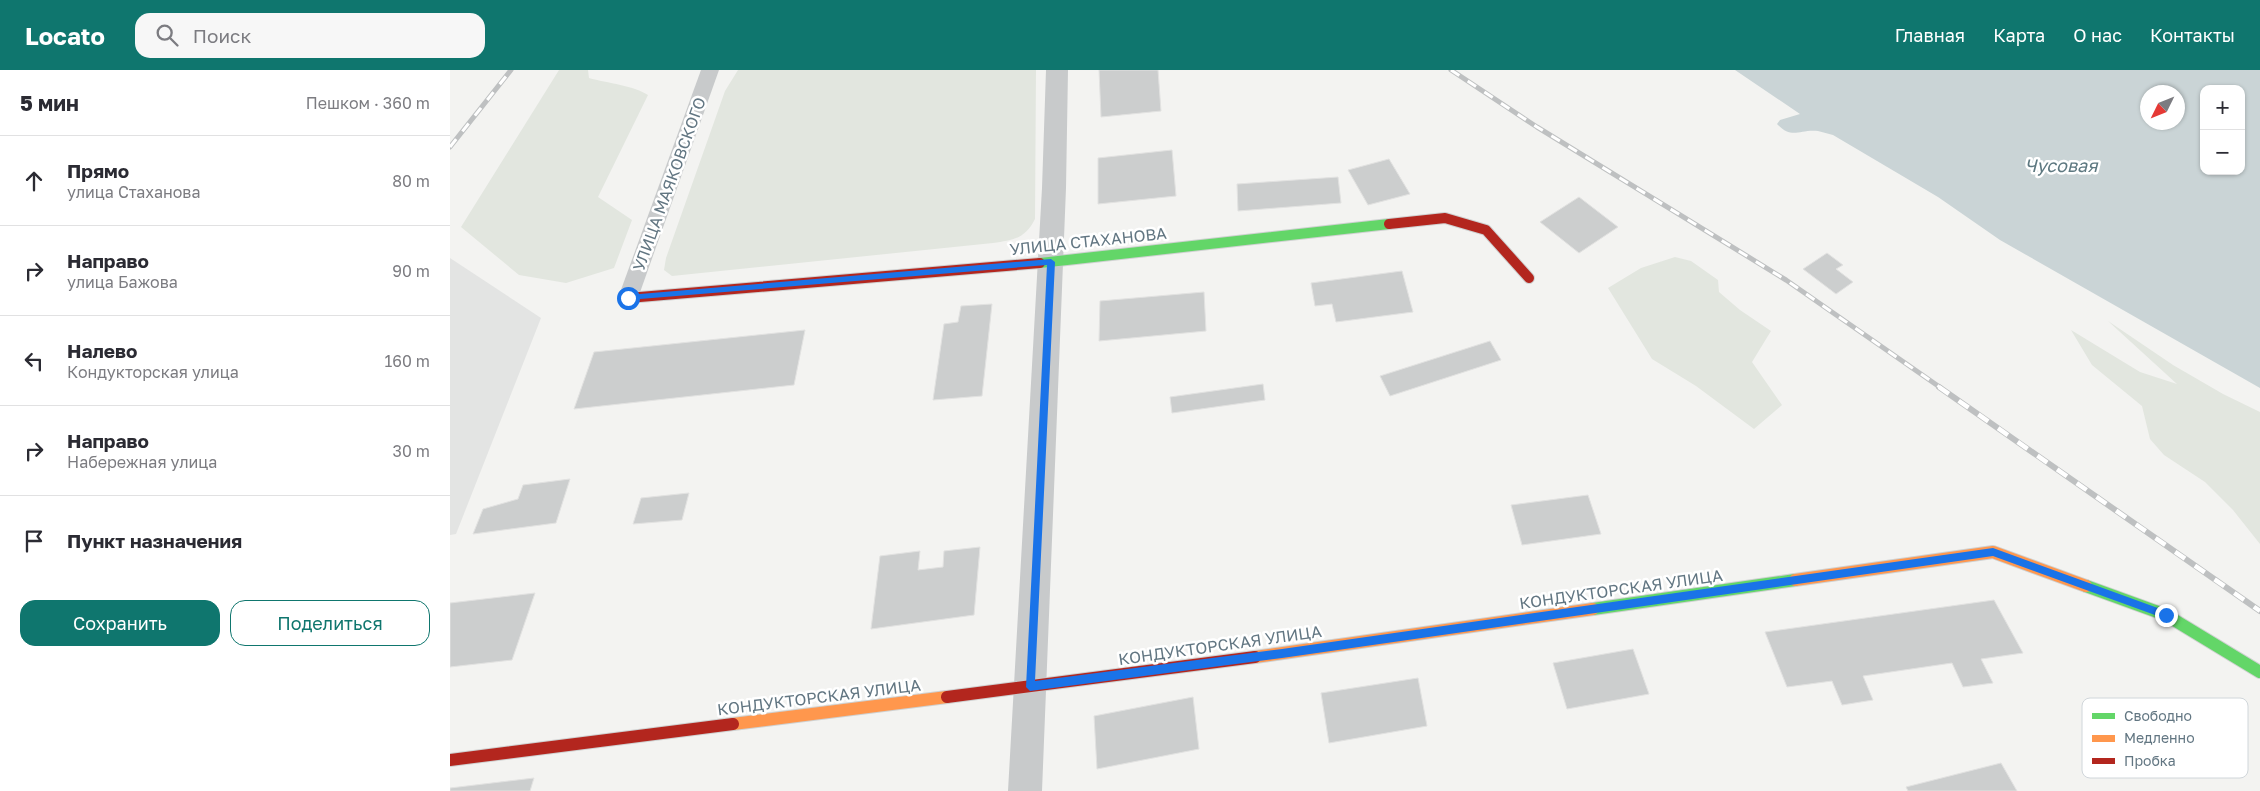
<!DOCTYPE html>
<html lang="ru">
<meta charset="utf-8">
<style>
body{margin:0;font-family:"Golos Text",sans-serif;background:#f7f7f7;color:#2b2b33}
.controls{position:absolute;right:15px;top:15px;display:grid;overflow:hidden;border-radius:10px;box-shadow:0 1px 4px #0004}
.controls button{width:45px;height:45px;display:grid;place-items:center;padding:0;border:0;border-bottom:1px solid #e1e1e2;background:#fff;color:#2b2b33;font:25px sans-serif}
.compass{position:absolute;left:1690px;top:15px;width:45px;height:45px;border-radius:50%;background:#fff;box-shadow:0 1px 4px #0004;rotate:227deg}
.stop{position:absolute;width:15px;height:15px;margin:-11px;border:4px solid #1a73e8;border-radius:50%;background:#fff}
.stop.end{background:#1a73e8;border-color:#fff;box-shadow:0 1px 5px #0008}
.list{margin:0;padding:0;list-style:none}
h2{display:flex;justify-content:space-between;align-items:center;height:65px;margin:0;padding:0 20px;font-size:21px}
h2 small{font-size:16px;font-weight:400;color:#7c7c81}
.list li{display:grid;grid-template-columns:32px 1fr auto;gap:15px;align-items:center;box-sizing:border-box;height:90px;padding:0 20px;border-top:1px solid #e1e1e2}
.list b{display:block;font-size:19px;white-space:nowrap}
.list p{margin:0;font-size:16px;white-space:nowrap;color:#7c7c81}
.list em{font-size:16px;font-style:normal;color:#7c7c81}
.actions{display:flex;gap:10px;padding:15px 20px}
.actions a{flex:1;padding:11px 0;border:1px solid #0f766e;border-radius:15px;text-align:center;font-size:18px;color:#0f766e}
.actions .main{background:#0f766e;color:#fff}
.icon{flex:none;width:28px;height:28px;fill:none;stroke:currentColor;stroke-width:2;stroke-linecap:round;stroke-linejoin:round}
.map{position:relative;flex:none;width:1810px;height:721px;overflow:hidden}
header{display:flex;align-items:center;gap:30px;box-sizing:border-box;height:70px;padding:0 25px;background:#0f766e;color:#fff}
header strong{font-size:24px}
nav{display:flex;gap:28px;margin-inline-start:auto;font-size:18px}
.search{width:350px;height:45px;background:#f7f7f7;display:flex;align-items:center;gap:12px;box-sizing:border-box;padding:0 18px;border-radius:15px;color:#7c7c81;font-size:19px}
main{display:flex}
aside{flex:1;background:#fff}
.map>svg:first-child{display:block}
.built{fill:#e3e4e3}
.green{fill:#e2e6df}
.water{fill:#cad4d6;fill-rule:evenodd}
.building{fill:#cccece;stroke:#e2e2e1}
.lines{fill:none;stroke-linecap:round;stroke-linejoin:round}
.fast-far1-casing{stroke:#cfd1d1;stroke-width:12}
.fast-casing{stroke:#cfd1d1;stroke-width:14}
.slow-casing{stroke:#cfd1d1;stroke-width:14}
.jam-far1-casing{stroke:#cfd1d1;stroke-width:12}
.jam-casing{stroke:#cfd1d1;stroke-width:14}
.lane{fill:#c8cacb;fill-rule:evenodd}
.street{fill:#c8cacb;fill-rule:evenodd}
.fast-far1{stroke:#63d668;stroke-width:10}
.fast{stroke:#63d668;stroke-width:12}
.slow{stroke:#ff974d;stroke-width:12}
.jam-far1{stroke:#b3261e;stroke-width:10}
.jam{stroke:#b3261e;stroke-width:12}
.rail-far1-casing{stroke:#bec0c1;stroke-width:5}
.rail-casing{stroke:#bec0c1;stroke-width:6}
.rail-far1{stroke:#fff;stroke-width:3;stroke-dasharray:10;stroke-linecap:butt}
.rail{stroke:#fff;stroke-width:4.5;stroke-dasharray:12;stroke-linecap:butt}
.route{fill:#1a73e8}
.labels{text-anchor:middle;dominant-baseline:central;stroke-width:5;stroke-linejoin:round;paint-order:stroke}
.street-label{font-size:16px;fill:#627682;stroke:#fff}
.water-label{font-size:18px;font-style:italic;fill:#5d7880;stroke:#fff}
.key{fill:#fff;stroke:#d0d6da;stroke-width:1}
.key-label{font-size:14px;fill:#627682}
</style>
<header>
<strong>Locato</strong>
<div class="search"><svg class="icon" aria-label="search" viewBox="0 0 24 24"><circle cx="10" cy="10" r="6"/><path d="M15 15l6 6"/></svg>Поиск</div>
<nav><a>Главная</a><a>Карта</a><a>О нас</a><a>Контакты</a></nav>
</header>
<main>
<aside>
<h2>5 мин<small>Пешком · 360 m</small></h2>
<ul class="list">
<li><svg class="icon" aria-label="ahead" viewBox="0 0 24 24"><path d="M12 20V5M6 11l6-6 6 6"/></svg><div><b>Прямо</b><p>улица Стаханова</p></div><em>80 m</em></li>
<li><svg class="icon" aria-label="right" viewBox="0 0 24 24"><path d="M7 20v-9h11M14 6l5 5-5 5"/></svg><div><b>Направо</b><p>улица Бажова</p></div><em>90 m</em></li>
<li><svg class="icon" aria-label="left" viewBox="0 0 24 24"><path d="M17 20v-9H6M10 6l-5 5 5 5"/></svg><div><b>Налево</b><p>Кондукторская улица</p></div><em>160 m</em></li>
<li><svg class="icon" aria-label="right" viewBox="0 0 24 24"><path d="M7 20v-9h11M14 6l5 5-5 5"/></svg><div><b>Направо</b><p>Набережная улица</p></div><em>30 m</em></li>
<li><svg class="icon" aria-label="arrive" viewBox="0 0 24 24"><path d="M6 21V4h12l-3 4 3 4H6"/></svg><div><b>Пункт назначения</b></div></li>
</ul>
<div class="actions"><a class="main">Сохранить</a><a>Поделиться</a></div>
</aside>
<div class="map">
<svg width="1810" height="721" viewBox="0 0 1810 721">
<rect width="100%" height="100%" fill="#f3f3f1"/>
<polygon class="built" points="0,188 91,248 6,464 0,465"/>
<g class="green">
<path d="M109 0H138L139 8C157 13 185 16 198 25L148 127 182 150 164 198 116 213 69 205 11 157Z"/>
<path d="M288 0H586L585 149C575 169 563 170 543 173L222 206 214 200 216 188 275 21Z"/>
<polygon points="1225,187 1241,191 1268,210 1269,222 1290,240 1321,261 1302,292 1332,335 1304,359 1246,316 1202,289 1158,218 1191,198"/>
<polygon points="1658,251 1723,295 1773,324 1810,342 1810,474 1783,440 1755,412 1714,385 1700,369 1692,336 1642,295 1621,260 1690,302 1727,314"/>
</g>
<path class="water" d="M1285 0H1810V318L1550 170 1488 127 1383 65C1378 64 1373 62 1368 61 1349 59 1342 70 1327 54L1330 50 1350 44ZM1754 19H1791V101H1754ZM1698 22H1728V52H1698Z"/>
<g class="building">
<polygon points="649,0 708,0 711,41 651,47"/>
<polygon points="722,80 726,126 648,134 648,88"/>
<polygon points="939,89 960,124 918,135 898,100"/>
<polygon points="888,107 891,133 788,141 787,114"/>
<polygon points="1129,127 1168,157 1129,183 1090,152"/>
<polygon points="1377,183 1393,195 1386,199 1403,212 1386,224 1353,199"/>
<polygon points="952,201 963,242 886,252 882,234 865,236 861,213"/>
<polygon points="754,222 756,261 649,271 650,231"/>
<polygon points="542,234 532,326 483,330 494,254 508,252 511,236"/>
<polygon points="355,260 344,315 124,339 144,282"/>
<polygon points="1040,271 1051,290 940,326 930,306"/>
<polygon points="813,314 815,330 722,343 720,327"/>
<polygon points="120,409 106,453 23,464 33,439 68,429 73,415"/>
<polygon points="239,423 232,450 183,454 191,428"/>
<polygon points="1138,425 1151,464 1072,475 1061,435"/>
<polygon points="530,477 524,545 421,559 430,486 470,481 468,500 493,497 494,481"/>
<polygon points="85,523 62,590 0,597 0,533"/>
<polygon points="1544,530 1573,583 1531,589 1543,613 1513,617 1502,593 1413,606 1423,630 1392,635 1382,611 1337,617 1315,562"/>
<polygon points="1183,579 1199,624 1117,639 1103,593"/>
<polygon points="968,608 977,656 879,673 871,623"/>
<polygon points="743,627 749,679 647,699 644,646"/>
<polygon points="1551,693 1567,721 1458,721 1456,717"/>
<polygon points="84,708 80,721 0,721 0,718"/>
</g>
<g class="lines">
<defs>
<polyline id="fast-far1" points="590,193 939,154"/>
<g id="fast">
<polyline points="1636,516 1716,545 1810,602"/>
<polyline points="1143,539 1345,510"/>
</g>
<g id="slow">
<polyline points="1345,510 1543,482 1636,516"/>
<polyline points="805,587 1143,539"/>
<polyline points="283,654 497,627"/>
</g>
<g id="jam-far1">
<polyline points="939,154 995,148 1036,160 1079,208"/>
<polyline points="178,228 590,193"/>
</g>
<g id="jam">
<polyline points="497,627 805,587"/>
<polyline points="0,690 283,654"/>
</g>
</defs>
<use href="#fast-far1" class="fast-far1-casing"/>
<use href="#fast" class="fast-casing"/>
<use href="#slow" class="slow-casing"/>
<use href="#jam-far1" class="jam-far1-casing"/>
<use href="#jam" class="jam-casing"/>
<polygon class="lane" points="251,0 269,0 188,228 185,234 178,236 171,234 168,228"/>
<polygon class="street" points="596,0 618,0 616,118 592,721 558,721 592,118"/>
<use href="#fast-far1" class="fast-far1"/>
<use href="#fast" class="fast"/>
<use href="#slow" class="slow"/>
<use href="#jam-far1" class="jam-far1"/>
<use href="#jam" class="jam"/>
<defs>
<g id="rail-far1">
<polyline points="1001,0 1087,57 1336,210 1491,318"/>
<polyline points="0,77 61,0"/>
</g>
<polyline id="rail" points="1489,317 1810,541"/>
</defs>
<use href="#rail-far1" class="rail-far1-casing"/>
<use href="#rail" class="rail-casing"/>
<use href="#rail-far1" class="rail-far1"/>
<use href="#rail" class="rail"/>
</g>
<polygon class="route" points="601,189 605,192 585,611 832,579 1543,478 1716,541 1721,545 1716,549 1543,486 832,588 580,621 576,617 597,195 178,230 174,228 178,225"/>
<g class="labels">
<g class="street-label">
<text transform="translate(219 114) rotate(-70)">УЛИЦА МАЯКОВСКОГО</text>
<text transform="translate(638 171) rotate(-6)">УЛИЦА СТАХАНОВА</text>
<text transform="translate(1171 519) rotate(-8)">КОНДУКТОРСКАЯ УЛИЦА</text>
<text transform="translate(770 575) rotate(-8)">КОНДУКТОРСКАЯ УЛИЦА</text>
<text transform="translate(369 627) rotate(-7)">КОНДУКТОРСКАЯ УЛИЦА</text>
</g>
<g class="water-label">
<text x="1611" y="95">Чусовая</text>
</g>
</g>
<rect x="1632" y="628" width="166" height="80" rx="8" class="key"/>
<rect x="1642" y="643" width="23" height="6" fill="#63d668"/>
<rect x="1642" y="665" width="23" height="7" fill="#ff974d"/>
<rect x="1642" y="688" width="23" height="6" fill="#b3261e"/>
<g class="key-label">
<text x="1674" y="651">Свободно</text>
<text x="1674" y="673">Медленно</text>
<text x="1674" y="696">Пробка</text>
</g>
</svg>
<div class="controls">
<button>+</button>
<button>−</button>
</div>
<svg class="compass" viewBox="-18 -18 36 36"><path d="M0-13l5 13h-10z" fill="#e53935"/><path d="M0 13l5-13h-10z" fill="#7c7c81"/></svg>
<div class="stop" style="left:178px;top:228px"></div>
<div class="stop end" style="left:1716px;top:545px"></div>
</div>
</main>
